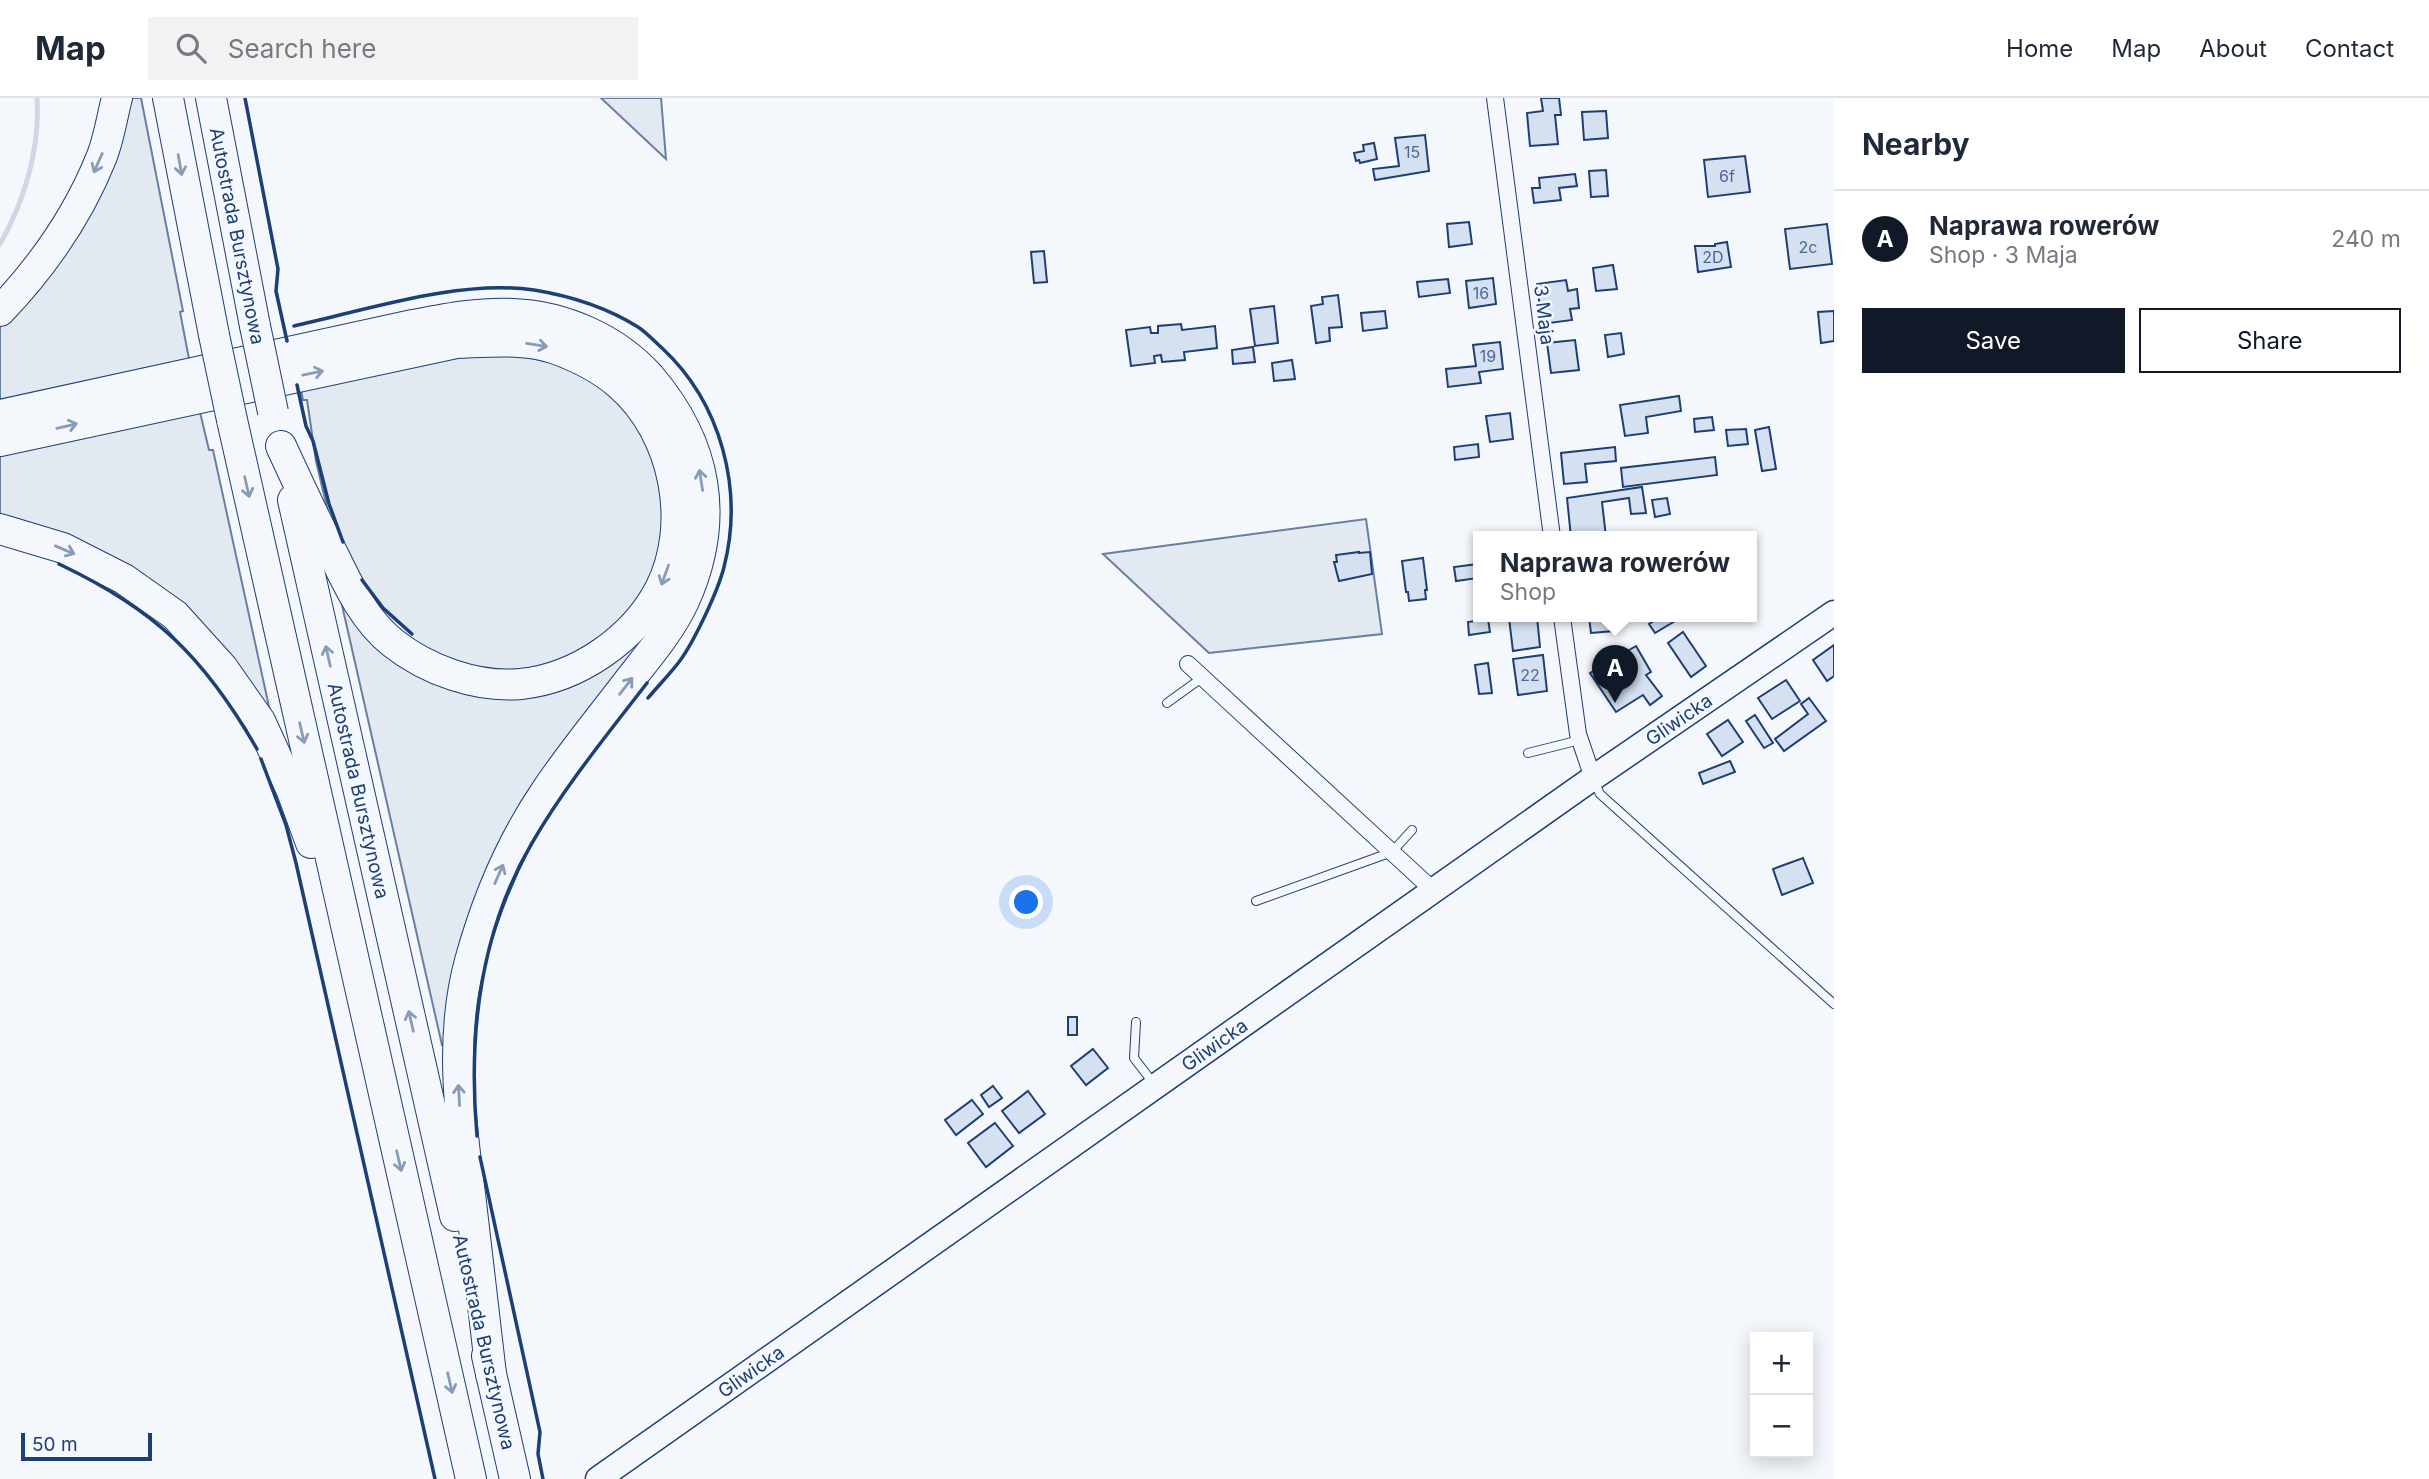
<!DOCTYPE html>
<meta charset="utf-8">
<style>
body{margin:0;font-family:Inter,sans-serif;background:#f2f2f3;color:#1f2937}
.controls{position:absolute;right:21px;bottom:21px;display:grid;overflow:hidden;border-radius:0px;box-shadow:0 4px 18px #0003}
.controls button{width:63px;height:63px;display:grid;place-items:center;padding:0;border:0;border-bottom:2px solid #e0e1e3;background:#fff;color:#1f2937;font:35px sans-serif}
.scale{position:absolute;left:21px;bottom:18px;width:131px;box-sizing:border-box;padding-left:7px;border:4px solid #1d3f73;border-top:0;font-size:19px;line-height:24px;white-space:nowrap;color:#1d3f73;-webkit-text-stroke:5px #f4f7fb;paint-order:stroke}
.you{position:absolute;left:1027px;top:805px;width:24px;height:24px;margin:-18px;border:5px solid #fff;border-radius:50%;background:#1a73e8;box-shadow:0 0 0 10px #1a73e833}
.badge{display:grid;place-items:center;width:46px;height:46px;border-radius:50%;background:#111827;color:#fff;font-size:23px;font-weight:700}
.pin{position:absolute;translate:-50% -58px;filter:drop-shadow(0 2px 4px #0008)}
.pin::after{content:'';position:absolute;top:37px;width:24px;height:21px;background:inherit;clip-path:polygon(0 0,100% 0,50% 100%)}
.popup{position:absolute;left:1473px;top:433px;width:284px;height:91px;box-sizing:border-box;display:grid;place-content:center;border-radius:0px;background:#fff;filter:drop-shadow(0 2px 5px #0005);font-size:23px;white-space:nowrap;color:#747a83}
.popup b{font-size:26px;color:#1f2937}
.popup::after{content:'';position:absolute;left:50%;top:100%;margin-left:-14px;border:14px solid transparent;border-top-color:#fff}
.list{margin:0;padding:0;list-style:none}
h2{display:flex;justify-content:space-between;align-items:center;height:91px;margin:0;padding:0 28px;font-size:30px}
h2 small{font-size:23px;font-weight:400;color:#747a83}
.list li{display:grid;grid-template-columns:46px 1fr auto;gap:21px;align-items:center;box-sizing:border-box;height:98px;padding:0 28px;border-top:2px solid #e0e1e3}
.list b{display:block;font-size:26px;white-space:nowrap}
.list p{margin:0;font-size:23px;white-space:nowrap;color:#747a83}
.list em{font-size:23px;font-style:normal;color:#747a83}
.actions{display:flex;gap:14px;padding:21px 28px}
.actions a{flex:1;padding:16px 0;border:2px solid #111827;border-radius:0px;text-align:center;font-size:24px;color:#111827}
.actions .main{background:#111827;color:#fff}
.icon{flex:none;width:38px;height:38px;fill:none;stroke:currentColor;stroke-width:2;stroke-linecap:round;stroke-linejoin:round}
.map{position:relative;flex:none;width:1834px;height:1381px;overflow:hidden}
header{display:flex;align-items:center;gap:42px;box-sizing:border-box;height:98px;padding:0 35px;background:#fff;border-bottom:2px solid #e0e1e3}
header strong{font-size:33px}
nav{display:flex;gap:38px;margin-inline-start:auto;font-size:24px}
.search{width:490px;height:63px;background:#f2f2f3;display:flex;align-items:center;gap:18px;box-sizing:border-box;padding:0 24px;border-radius:0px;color:#747a83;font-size:26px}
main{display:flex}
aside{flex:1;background:#fff}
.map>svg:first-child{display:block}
.green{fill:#e3e9f0;stroke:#687fa3;stroke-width:2}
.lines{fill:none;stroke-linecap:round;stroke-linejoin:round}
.stream{stroke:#cfd7e4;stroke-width:5}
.building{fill:#d5e0f0;stroke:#1d3f73;stroke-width:2}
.lane-casing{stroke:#1d3f73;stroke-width:10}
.street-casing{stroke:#1d3f73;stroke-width:18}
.primary-casing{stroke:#1d3f73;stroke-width:27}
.highway-casing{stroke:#1d3f73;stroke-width:32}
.lane{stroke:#f4f7fb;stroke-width:8}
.street{stroke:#f4f7fb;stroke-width:16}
.primary{stroke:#f4f7fb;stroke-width:24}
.highway{stroke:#f4f7fb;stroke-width:30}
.highway-bridge-casing{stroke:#1d3f73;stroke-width:32;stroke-linecap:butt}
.highway-bridge{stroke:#f4f7fb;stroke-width:30}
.wall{stroke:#1d3f73;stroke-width:3.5}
.oneway{stroke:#889bb7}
.labels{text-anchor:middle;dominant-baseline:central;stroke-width:5;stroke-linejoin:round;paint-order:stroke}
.number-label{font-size:16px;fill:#4b6792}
.street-label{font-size:19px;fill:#1d3f73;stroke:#f4f7fb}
</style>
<header>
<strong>Map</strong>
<div class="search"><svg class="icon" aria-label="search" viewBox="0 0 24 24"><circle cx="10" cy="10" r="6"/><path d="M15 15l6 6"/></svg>Search here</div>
<nav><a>Home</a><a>Map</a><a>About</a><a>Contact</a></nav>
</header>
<main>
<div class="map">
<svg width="1834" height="1381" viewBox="0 0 1834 1381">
<rect width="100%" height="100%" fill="#f4f7fb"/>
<g class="green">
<polygon points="124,0 141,0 183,213 180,214 190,266 0,307 0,225"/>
<polygon points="601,0 661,0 666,61"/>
<path d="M495 225C562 229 620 248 659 305 756 446 633 557 555 664 533 694 513 725 497 758 467 817 455 881 447 946L442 947 339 494 341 492C370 543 418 583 477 592 523 599 569 590 607 563 754 460 680 238 504 233 475 232 447 238 420 243 378 251 337 260 296 269L294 261 440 231Z"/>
<polygon points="504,254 572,269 618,301 646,337 665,400 658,464 637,505 599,544 543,570 491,573 442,561 398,532 365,496 328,414 316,363 307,302 303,302 300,287 372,271"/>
<polygon points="199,310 209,352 213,352 273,627 228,560 0,421 0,354"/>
<polygon points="1366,421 1382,536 1209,555 1103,456"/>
</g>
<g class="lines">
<path class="stream" d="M0 146C25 102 40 51 37 0"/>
</g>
<g class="building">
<polygon points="1541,0 1559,0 1561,17 1555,17 1558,46 1530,48 1527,15 1543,13"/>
<polygon points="1606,13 1608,40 1584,42 1582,14"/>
<polygon points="1425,37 1429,73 1375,82 1373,71 1399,68 1395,40"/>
<polygon points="1374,45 1377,61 1360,65 1359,62 1356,63 1354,55 1364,53 1363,47"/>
<polygon points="1745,58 1750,94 1708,99 1704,62"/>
<polygon points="1606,72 1608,98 1591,99 1589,73"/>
<polygon points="1575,76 1577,88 1559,90 1561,102 1534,105 1532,90 1540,90 1539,80"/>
<polygon points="1469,124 1472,146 1449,149 1447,126"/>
<polygon points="1827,126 1832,166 1790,171 1785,131"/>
<polygon points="1727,144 1731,169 1698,174 1695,148 1715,148 1715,146"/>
<polygon points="1044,153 1047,184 1034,185 1031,154"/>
<polygon points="1613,167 1617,191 1596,193 1593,170"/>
<polygon points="1493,180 1496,206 1469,210 1466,183"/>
<polygon points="1448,181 1450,195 1419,199 1417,184"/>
<polygon points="1566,182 1568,193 1577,191 1579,210 1570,211 1572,222 1542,226 1537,186"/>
<polygon points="1338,197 1342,229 1329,230 1330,243 1316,245 1311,208 1323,206 1322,199"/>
<polygon points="1274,208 1278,245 1255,248 1250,211"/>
<polygon points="1385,213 1387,230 1363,233 1361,215"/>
<polygon points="1834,213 1834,243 1821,245 1818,214"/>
<polygon points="1181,226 1182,232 1215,228 1217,250 1184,254 1185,262 1162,264 1161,257 1154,258 1155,265 1131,268 1126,232 1150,229 1151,235 1158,235 1158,228"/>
<polygon points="1621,235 1624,256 1608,259 1605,237"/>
<polygon points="1575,242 1579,272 1551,275 1547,245"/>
<polygon points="1500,244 1503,271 1479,274 1481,285 1448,289 1446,271 1476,268 1473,247"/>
<polygon points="1253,249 1255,264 1233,266 1232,252"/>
<polygon points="1292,262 1295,281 1274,283 1272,265"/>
<polygon points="1679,298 1681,313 1646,319 1648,335 1625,338 1620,307"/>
<polygon points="1510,315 1513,341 1490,344 1486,318"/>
<polygon points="1712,319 1714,332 1695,334 1694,321"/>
<polygon points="1769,329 1776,371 1762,373 1755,332"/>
<polygon points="1746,331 1748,346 1728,348 1726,332"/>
<polygon points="1478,346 1479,359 1455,362 1454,349"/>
<polygon points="1615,349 1616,363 1585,366 1587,384 1564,386 1561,355"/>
<polygon points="1715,359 1717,377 1623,389 1621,370"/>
<polygon points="1642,389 1646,415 1631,416 1629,400 1602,404 1606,439 1571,439 1567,400"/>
<polygon points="1667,400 1670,416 1655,419 1652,402"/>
<polygon points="1359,454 1359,455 1370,454 1372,476 1339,483 1334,464 1337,464 1336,457"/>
<polygon points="1423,460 1427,492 1425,492 1426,501 1409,503 1408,494 1406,494 1402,463"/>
<polygon points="1478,466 1478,480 1456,483 1454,469"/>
<polygon points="1537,519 1540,549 1513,553 1509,520"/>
<polygon points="1589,519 1613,519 1614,533 1591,535"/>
<polygon points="1660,519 1679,519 1680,520 1655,535 1649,526"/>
<polygon points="1488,521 1490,534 1469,537 1468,524"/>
<polygon points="1683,534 1706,568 1691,579 1668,545"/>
<polygon points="1834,547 1834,578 1827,583 1813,562"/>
<polygon points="1636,548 1651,574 1646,577 1662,598 1650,607 1643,597 1616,614 1590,575"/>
<polygon points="1543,557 1547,593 1518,597 1513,561"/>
<polygon points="1488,565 1492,595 1479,596 1475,567"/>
<polygon points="1786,582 1800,603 1772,621 1758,600"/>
<polygon points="1809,600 1826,623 1784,653 1775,641 1808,616 1801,606"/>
<polygon points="1755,617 1773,645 1764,650 1746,623"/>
<polygon points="1728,622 1743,644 1722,658 1707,636"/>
<polygon points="1730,663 1735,674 1703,686 1699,675"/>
<polygon points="1803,760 1813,785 1782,797 1773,771"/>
<rect x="1068" y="919" width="9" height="18"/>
<polygon points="1093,951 1108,970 1086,987 1071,968"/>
<polygon points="993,988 1002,1000 989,1009 981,997"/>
<polygon points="1028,993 1045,1016 1019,1035 1002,1013"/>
<polygon points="972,1002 983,1016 956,1037 945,1022"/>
<polygon points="995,1025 1013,1048 986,1069 968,1045"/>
</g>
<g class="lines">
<defs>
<g id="lane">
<polyline points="1167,605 1203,579"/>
<polyline points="1528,655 1580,642"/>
<polyline points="1594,683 1600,696 1834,906"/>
<polyline points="1256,803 1392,754 1412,732"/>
<polyline points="1136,924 1134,960 1154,986"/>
</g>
<g id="street">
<polyline points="1495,0 1552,439"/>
<polyline points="1562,519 1578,636 1593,680"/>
<polyline points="1188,566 1434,793"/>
</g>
<g id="primary">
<path id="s1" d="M598 1381 1593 680 1834 515"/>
</g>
<g id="highway">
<polyline points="168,0 214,237"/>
<polyline points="211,0 255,228"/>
<path d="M0 213C43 168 79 116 102 58 109 40 112 19 117 0"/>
<path d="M0 317 413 227C445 221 480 214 513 216 564 218 616 241 650 279 707 346 721 421 684 503 671 531 650 556 631 580 603 617 572 654 546 693 510 746 487 801 470 863 449 939 460 1019 470 1096 477 1156 484 1216 491 1276"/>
<polyline points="232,322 471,1381"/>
<path d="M0 343 456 245C489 244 525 240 556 251 578 259 602 271 620 287 675 335 693 426 660 491 634 541 578 580 521 586 477 590 427 572 393 545 365 523 349 489 334 458 315 422 298 385 281 348"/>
<path id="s2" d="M293 402 455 1118"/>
<polyline points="0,431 63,450 124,481 175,517 222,569 260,623 292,693 311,745"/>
<polyline points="487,1258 515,1381"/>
</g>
</defs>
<use href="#lane" class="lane-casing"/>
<use href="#street" class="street-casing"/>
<use href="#primary" class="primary-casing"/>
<use href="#highway" class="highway-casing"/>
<use href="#lane" class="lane"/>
<use href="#street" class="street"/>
<use href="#primary" class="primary"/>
<use href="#highway" class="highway"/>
<defs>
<g id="highway-bridge">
<polyline points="255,228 273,314"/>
<polyline points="214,237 232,322"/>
</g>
</defs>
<use href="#highway-bridge" class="highway-bridge-casing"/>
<use href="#highway-bridge" class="highway-bridge"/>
<g class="wall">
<polyline points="245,0 278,171 276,193 287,243"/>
<path d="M294 228C366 212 460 181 534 192 571 198 606 209 638 229 647 235 654 243 662 250 721 305 744 391 724 469 718 493 694 544 679 564 669 577 658 588 648 600"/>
<polyline points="297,287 306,328 313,343 329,406 343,444"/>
<path d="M59 466C156 512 204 559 257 651"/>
<polyline points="362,482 383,510 412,536"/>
<polyline points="261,661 286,727 296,765 435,1381"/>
<path d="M477 1038C468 937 480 834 532 745 565 688 607 637 647 585"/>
<polyline points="480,1059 540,1334 538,1356 543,1381"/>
</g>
</g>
<defs><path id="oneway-shaft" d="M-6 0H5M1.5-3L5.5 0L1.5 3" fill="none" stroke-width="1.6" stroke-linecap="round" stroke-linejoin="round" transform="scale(1.75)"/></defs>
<g class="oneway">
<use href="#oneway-shaft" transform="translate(98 65) rotate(114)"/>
<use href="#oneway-shaft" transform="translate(180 67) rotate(80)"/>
<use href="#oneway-shaft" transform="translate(537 247) rotate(9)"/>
<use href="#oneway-shaft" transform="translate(313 275) rotate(-12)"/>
<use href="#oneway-shaft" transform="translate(67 328) rotate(-13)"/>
<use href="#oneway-shaft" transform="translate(701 382) rotate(-99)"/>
<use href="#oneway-shaft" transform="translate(247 389) rotate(77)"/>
<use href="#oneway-shaft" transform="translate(65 452) rotate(23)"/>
<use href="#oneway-shaft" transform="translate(665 477) rotate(110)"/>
<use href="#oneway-shaft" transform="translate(328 558) rotate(-103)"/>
<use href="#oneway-shaft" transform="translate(626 588) rotate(-52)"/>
<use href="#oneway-shaft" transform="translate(302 635) rotate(77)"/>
<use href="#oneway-shaft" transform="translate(499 776) rotate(-66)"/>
<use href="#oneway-shaft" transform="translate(411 923) rotate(-103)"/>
<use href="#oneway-shaft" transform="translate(459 997) rotate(-93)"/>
<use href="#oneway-shaft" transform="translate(399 1063) rotate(77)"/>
<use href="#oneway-shaft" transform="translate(450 1285) rotate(77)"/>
</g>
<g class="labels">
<g class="number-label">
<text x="1412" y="54">15</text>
<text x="1727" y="78">6f</text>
<text x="1808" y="149">2c</text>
<text x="1713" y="159">2D</text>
<text x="1481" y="195">16</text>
<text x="1488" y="258">19</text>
<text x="1530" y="577">22</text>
</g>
<g class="street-label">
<text transform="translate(237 138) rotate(79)">Autostrada Bursztynowa</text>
<text transform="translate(1544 217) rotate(83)">3 Maja</text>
<text stroke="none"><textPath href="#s1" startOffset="1321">Gliwicka</textPath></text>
<text stroke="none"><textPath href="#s2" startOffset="298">Autostrada Bursztynowa</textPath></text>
<text stroke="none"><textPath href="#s1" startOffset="754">Gliwicka</textPath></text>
<text transform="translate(484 1244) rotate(77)">Autostrada Bursztynowa</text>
<text stroke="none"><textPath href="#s1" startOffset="187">Gliwicka</textPath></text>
</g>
</g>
</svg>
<div class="controls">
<button>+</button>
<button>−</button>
</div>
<div class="scale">50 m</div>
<div class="you"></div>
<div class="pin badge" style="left:1615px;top:605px">A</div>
<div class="popup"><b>Naprawa rowerów</b>Shop</div>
</div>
<aside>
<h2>Nearby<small></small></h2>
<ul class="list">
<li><span class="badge">A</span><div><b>Naprawa rowerów</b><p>Shop · 3 Maja</p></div><em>240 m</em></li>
</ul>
<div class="actions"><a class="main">Save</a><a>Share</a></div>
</aside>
</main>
